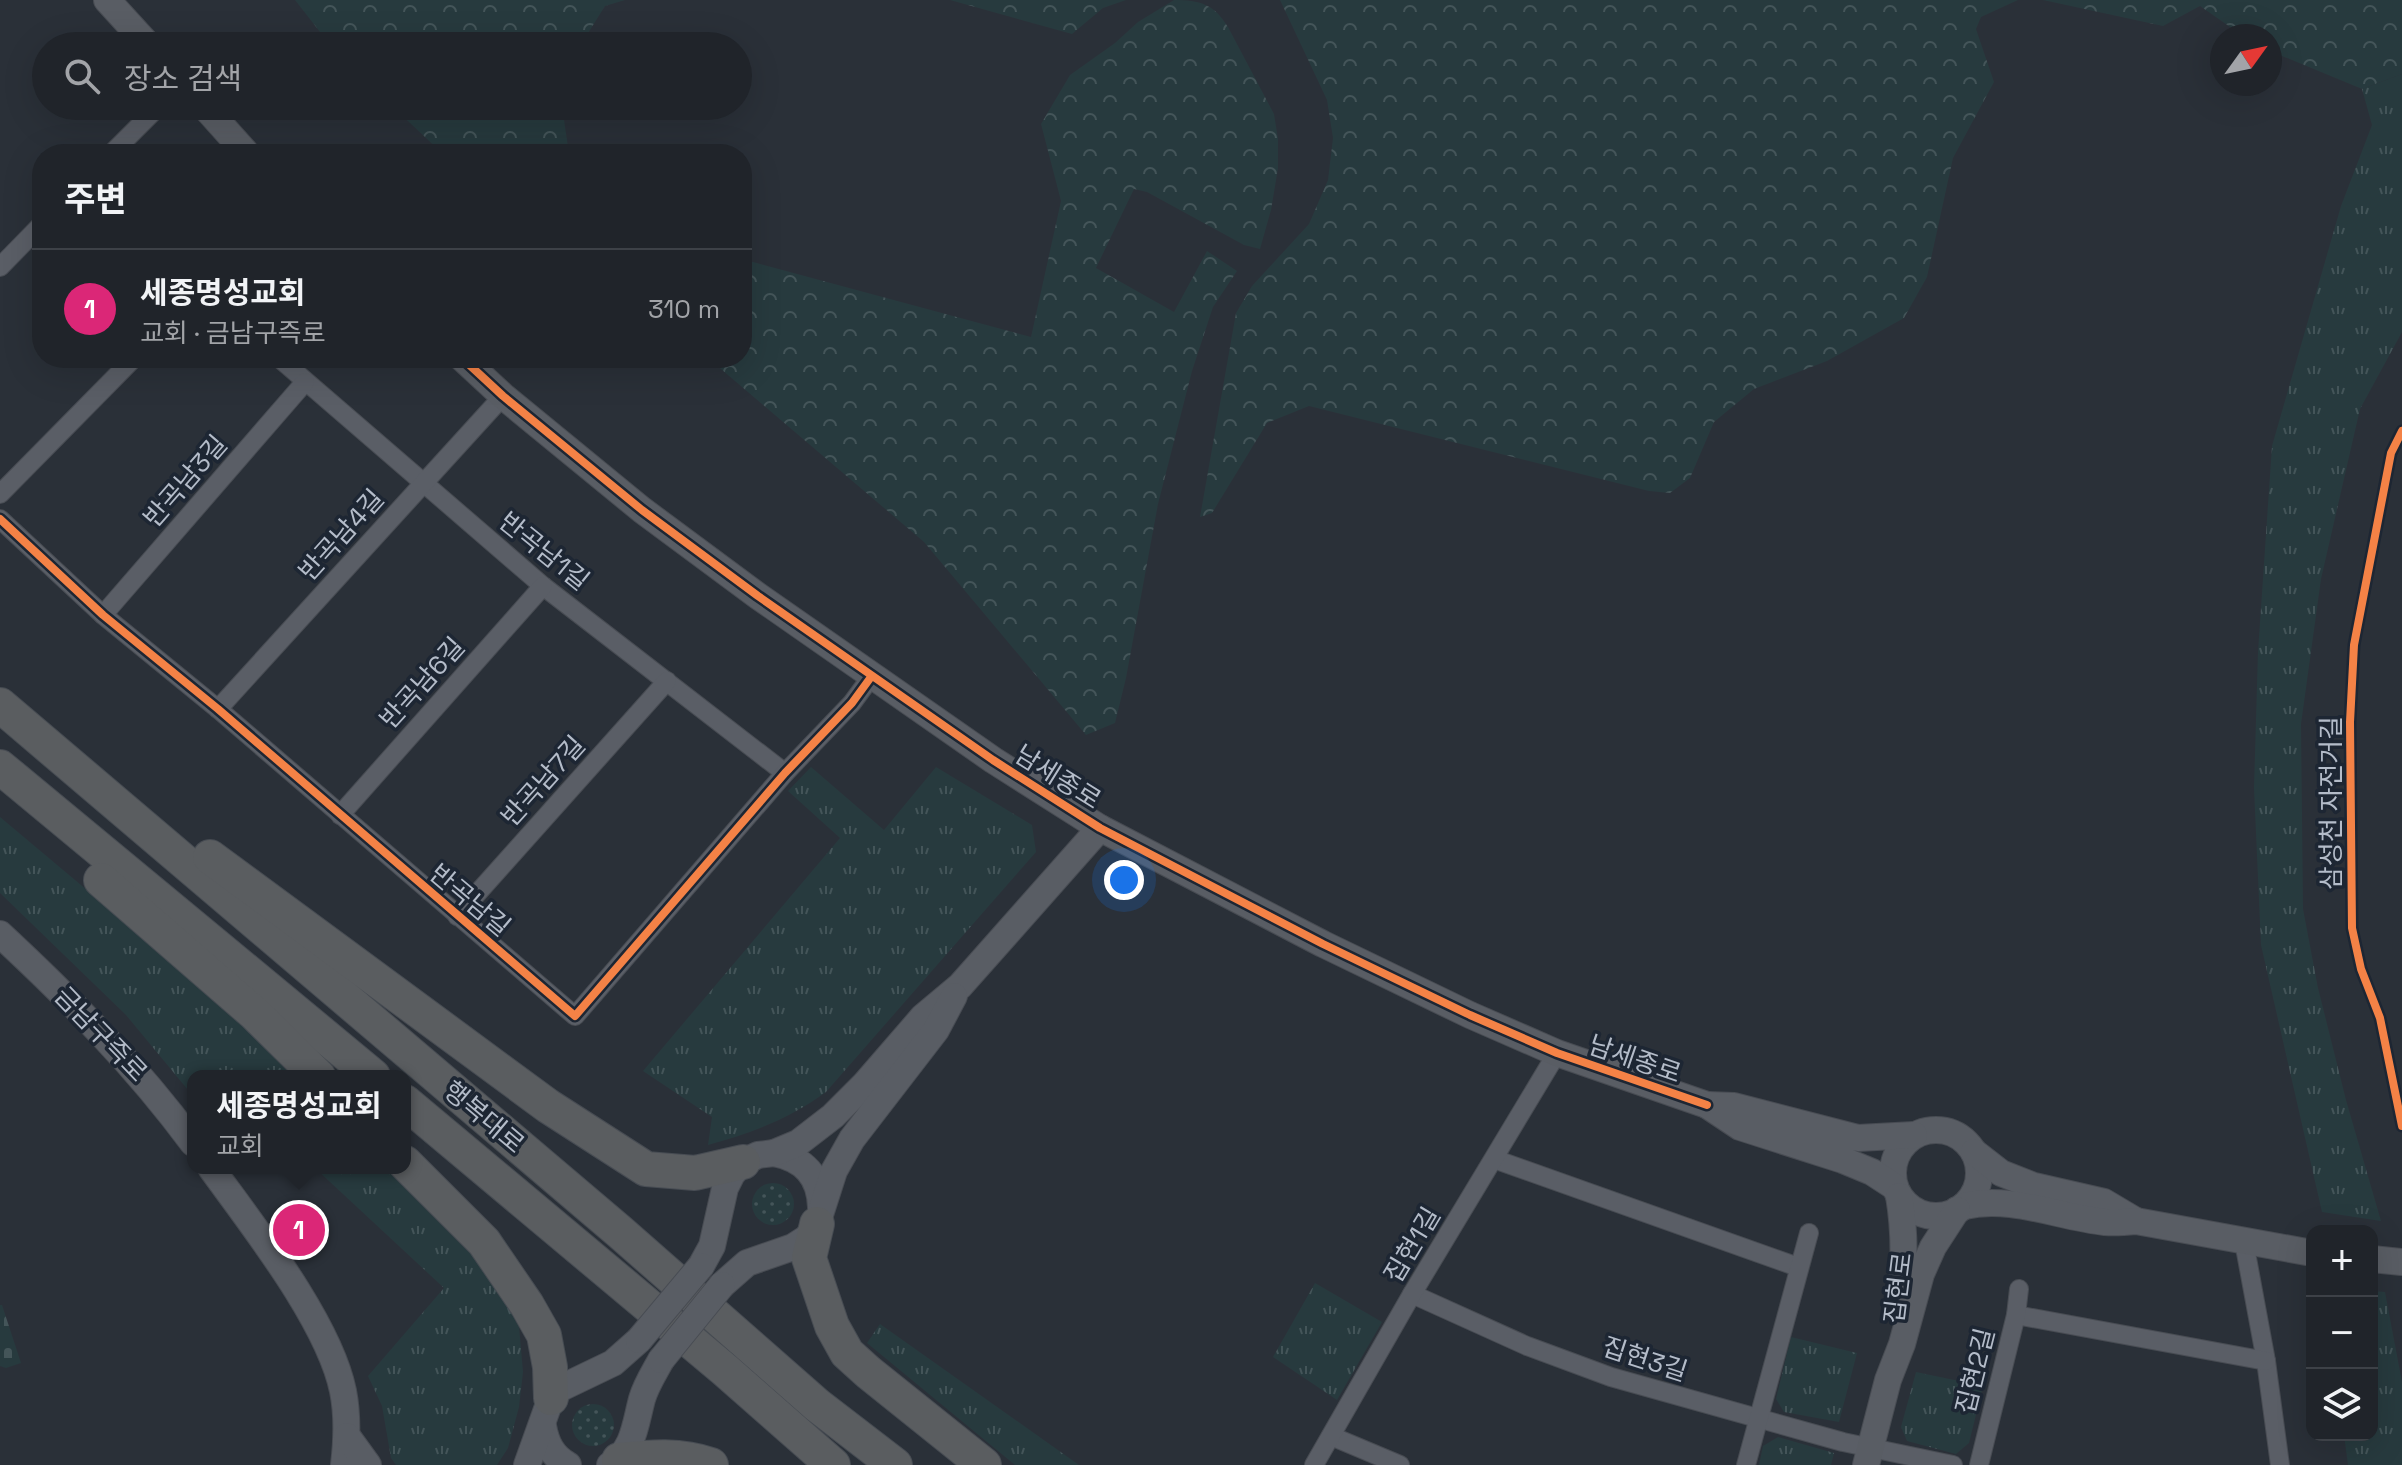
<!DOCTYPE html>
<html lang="ko">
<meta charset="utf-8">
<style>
body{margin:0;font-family:"Space Grotesk","Noto Sans KR",sans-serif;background:#282c32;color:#f1f3f6}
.controls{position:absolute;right:24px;bottom:24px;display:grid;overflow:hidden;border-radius:16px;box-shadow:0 8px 32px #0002}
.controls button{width:72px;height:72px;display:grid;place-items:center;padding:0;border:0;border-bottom:2px solid #3d4147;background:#20242a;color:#f1f3f6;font:40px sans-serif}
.compass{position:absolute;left:2210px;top:24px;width:72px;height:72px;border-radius:50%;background:#20242a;box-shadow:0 8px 32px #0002;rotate:57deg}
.you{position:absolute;left:1124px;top:880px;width:28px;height:28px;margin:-20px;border:6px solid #fff;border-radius:50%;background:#1a73e8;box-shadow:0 0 0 12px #1a73e833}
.badge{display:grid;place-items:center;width:52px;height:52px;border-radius:50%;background:#db2777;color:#fff;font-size:26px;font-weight:700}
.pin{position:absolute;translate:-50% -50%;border:4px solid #fff;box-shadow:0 2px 8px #0006}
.popup{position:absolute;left:187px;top:1070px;width:224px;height:104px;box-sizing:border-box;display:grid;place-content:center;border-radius:16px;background:#20242a;filter:drop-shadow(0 2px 6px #0005);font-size:26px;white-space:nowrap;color:#a2a4a8}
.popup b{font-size:30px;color:#f1f3f6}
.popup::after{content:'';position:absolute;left:50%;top:100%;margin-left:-16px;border:16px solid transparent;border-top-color:#20242a}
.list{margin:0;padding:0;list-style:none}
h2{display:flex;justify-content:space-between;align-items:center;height:104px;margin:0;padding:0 32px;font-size:34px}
h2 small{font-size:26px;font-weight:400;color:#a2a4a8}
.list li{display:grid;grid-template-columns:52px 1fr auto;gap:24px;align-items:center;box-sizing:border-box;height:120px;padding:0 32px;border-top:2px solid #3d4147}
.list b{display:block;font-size:30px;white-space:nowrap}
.list p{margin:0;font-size:26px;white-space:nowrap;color:#a2a4a8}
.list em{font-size:26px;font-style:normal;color:#a2a4a8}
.icon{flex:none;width:44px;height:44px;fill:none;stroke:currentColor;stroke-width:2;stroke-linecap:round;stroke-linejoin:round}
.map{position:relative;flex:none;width:2402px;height:1465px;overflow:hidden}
.search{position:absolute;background:#20242a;box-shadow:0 8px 32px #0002;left:32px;top:32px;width:720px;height:88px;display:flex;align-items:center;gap:20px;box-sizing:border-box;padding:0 28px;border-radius:44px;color:#a2a4a8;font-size:30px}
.panel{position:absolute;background:#20242a;box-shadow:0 8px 32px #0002;left:32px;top:144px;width:720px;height:224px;border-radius:32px}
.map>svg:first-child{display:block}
.grass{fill:url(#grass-dots)}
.forest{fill:url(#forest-crowns)}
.cemetery{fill:url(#cemetery-stones)}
.park{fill:url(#park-tufts)}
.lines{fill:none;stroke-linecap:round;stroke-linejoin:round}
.street-casing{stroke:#484c53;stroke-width:20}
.secondary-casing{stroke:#484c53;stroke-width:28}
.highway-casing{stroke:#474c53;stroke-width:36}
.street{stroke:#5a5e66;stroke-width:18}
.secondary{stroke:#595d64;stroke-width:26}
.highway{stroke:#5a5d60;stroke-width:34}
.secondary-bridge-casing{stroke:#484c53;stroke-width:28;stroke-linecap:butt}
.secondary-bridge{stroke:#595d64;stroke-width:26}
.cycleway-casing{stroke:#1d2633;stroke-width:13}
.cycleway{stroke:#f48246;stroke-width:8}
.labels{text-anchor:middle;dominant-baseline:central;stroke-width:7;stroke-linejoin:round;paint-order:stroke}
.street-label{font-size:26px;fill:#b4bcc9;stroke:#1d2633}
</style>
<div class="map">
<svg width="2402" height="1465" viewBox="0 0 2402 1465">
<defs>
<pattern id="grass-dots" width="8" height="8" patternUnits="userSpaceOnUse" patternTransform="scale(2)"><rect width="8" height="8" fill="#273a3e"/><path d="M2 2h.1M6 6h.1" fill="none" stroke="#445559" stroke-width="1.8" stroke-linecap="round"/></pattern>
<pattern id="forest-crowns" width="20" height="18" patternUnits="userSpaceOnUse" patternTransform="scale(2)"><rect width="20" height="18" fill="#273a3e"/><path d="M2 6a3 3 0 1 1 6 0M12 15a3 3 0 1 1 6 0" fill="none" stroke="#445559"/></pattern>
<pattern id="cemetery-stones" width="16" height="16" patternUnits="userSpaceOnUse" patternTransform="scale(2)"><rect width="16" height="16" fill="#273a3e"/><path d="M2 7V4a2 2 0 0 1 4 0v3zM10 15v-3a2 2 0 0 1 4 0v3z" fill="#445559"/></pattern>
<pattern id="park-tufts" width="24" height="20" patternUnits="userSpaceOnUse" patternTransform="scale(2)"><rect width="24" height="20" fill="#273a3e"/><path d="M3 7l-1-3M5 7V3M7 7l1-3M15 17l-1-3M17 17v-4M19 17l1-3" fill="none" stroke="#445559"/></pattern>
</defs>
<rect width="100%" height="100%" fill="#2a3038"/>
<g class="grass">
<circle cx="773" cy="1204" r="21"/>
<circle cx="593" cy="1425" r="21"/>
</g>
<g class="forest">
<polygon points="295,0 625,0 605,6 580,46 331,46"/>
<polygon points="950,0 1126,0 1103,8 1072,34"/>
<path d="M1174 0C1200 0 1214 4 1228 27L1274 114 1278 139V168L1271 210 1260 249 1244 245 1147 192 1134 189 1096 268 1174 312 1207 251 1237 271 1213 307 1192 371 1158 504 1126 678 1115 723 1086 735 924 542 708 358H742V259L1031 337 1061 201 1041 124 1070 75 1115 43 1138 22Z"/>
<polygon points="1280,0 2018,0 1981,17 1976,29 1994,82 1953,158 1927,277 1904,318 1827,361 1754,389 1714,422 1690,478 1670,493 1649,491 1309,406 1267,423 1212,513 1200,517 1236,313 1252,286 1309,224 1328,180 1333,138 1327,100"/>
<polygon points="2043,0 2402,0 2402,74 2362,89 2270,51 2270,36 2243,36 2200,6 2163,26"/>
<polygon points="392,106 562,106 569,154 443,154"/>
</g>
<polygon class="cemetery" points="0,1305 2,1305 21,1363 6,1368 0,1366"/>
<g class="park">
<polygon points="2402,74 2402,332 2360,409 2321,579 2301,724 2303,909 2318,988 2346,1100 2381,1221 2322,1212 2261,945 2254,788 2258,652 2272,446 2341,206 2372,125 2362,89"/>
<path d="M811 767 884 830 936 767 1032 825 1036 852 826 1092C789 1119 752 1133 708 1145L712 1117 643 1071 840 838 788 791Z"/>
<polygon points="0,817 231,1011 296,1076 193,1076 193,1096 126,1015 0,893"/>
<polygon points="315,1168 388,1168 491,1271 509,1297 519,1326 523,1372 519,1407 508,1448 497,1465 396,1465 391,1458 382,1406 368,1376 444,1288"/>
<polygon points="1315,1283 1382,1322 1337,1400 1273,1357"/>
<polygon points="2372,1291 2385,1292 2402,1382 2402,1465 2348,1465 2344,1435 2372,1435"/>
<polygon points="880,1324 1079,1465 1015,1465 867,1343"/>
<polygon points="1791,1337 1857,1353 1839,1422 1784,1412 1776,1399"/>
<polygon points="1916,1372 1983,1386 1969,1443 1956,1454 1907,1441 1901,1427"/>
<polygon points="1778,1437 1834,1453 1831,1465 1759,1465 1763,1446"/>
</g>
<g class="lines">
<defs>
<g id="street">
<polyline points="111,154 159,106"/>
<polyline points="0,267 42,224"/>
<polyline points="279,358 543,586 785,773"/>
<polyline points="0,494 134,358"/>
<polyline points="0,519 103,615 218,709 575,1016 785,773 852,703 871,677"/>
<polyline points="103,615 305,382"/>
<polyline points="218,709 503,396"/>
<polyline points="340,815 543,586"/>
<polyline points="457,916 667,681"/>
<polyline points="1494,1159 1798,1267"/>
<polyline points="2244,1242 2266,1361 2280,1465"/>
<polyline points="1412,1294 1527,1346 1611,1377 1843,1442 1953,1465"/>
<polyline points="2016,1315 2266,1361"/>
<polyline points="1331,1436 1400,1465"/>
<polyline points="1314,1465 1412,1294 1557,1053"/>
<polyline points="1746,1465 1809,1233"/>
<polyline points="1979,1465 2016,1315 2019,1289"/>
</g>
<g id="secondary">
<polyline points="107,0 149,46"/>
<polyline points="204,106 247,154"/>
<polyline points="462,358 503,396 642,510 758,596 993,760 1100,828 1323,944 1470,1015 1557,1053 1707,1105"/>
<path d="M0 934C70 999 136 1066 193 1143"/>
<circle cx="1936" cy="1173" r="43"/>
<polyline points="1974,1152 2001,1173 2034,1186 2104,1202 2136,1221"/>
<path d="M774 1153C804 1159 820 1176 821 1207"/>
<path d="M211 1168C253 1226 329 1322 343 1391 348 1416 347 1440 344 1465"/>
<polyline points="1895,1187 1872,1172 1843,1160 1740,1127 1707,1105 1734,1106 1858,1138 1914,1135"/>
<path d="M1899 1196C1905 1232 1905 1265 1900 1301"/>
<path d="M1964 1206C2011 1195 2058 1217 2105 1222 2115 1223 2126 1222 2136 1221L2312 1253"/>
<polyline points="2372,1259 2402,1262"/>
<polyline points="701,1266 712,1246 725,1188 732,1174 743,1162 758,1155 774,1153 798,1143 833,1116 865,1084 923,1017 960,986 1100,828"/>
<polyline points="722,1285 747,1263 793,1247 807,1238 817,1224 834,1171 852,1139 936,1030 954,996"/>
<path d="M543 1426C546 1443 552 1456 568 1465"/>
<polyline points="347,1436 368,1465"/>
<polyline points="527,1465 551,1398 561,1388 613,1363 639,1340"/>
<path d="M610 1465C634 1450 635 1425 642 1399 646 1385 654 1373 661 1360"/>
<polyline points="1866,1465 1888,1380 1902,1344 1921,1274 1933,1247 1957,1210"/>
</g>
<g id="highway">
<polyline points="0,705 620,1232 817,1405 895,1465"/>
<polyline points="0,767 373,1076"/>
<polyline points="210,857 548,1106 646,1169 695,1173 743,1162"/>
<polyline points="101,880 254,1013 318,1076"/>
<polyline points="405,1102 725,1370 833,1465"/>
<polyline points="405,1163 484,1242 527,1305 544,1335 550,1367 551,1398"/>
<polyline points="817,1224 809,1258 832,1326 847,1353 868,1372 984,1465"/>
<path d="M619 1460C650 1457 680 1454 711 1465"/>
</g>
</defs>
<use href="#street" class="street-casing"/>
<use href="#secondary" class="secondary-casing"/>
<use href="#highway" class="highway-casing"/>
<use href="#street" class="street"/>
<use href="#secondary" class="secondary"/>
<use href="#highway" class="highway"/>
<defs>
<g id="secondary-bridge">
<polyline points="639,1340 701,1266"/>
<polyline points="661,1360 722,1285"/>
</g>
</defs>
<use href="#secondary-bridge" class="secondary-bridge-casing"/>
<use href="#secondary-bridge" class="secondary-bridge"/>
<defs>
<g id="cycleway">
<polyline points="462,358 503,396 642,510 758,596 993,760 1100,828 1323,944 1470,1015 1557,1053 1707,1105"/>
<polyline points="2402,431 2391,453 2354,645 2350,722 2352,928 2361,969 2380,1018 2402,1126"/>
<polyline points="0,519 103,615 218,709 575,1016 785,773 852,703 871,677"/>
</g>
</defs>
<use href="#cycleway" class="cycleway-casing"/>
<use href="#cycleway" class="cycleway"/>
</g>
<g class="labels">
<g class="street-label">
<text transform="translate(185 481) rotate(-49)">반곡남3길</text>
<text transform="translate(341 535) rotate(-48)">반곡남4길</text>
<text transform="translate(544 551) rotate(39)">반곡남1길</text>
<text transform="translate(422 683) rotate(-48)">반곡남6길</text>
<text transform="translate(1058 777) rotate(32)">남세종로</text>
<text transform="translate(543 781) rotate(-48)">반곡남7길</text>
<text transform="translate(2331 803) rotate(-90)">삼성천 자전거길</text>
<text transform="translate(470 900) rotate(40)">반곡남길</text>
<text transform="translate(101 1034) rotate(46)">금남구즉로</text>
<text transform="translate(1635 1059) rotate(19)">남세종로</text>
<text transform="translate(484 1117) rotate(40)">행복대로</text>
<text transform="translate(1412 1245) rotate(-59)">집현1길</text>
<text transform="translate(1898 1288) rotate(-83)">집현로</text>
<text transform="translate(1645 1359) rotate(18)">집현3길</text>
<text transform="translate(1975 1371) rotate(-76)">집현2길</text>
</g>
</g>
</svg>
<div class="controls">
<button>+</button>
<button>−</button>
<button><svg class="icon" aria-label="layers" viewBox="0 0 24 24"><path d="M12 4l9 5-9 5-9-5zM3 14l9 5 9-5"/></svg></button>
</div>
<svg class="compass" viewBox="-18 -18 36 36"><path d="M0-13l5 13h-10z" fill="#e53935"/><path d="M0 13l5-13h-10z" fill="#a2a4a8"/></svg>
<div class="you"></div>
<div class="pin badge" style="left:299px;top:1230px">1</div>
<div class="popup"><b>세종명성교회</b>교회</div>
<div class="search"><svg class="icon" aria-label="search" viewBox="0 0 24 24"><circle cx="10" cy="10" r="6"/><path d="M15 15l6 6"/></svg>장소 검색</div>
<section class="panel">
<h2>주변<small></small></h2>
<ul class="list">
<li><span class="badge">1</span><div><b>세종명성교회</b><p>교회 · 금남구즉로</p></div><em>310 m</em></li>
</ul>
</section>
</div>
